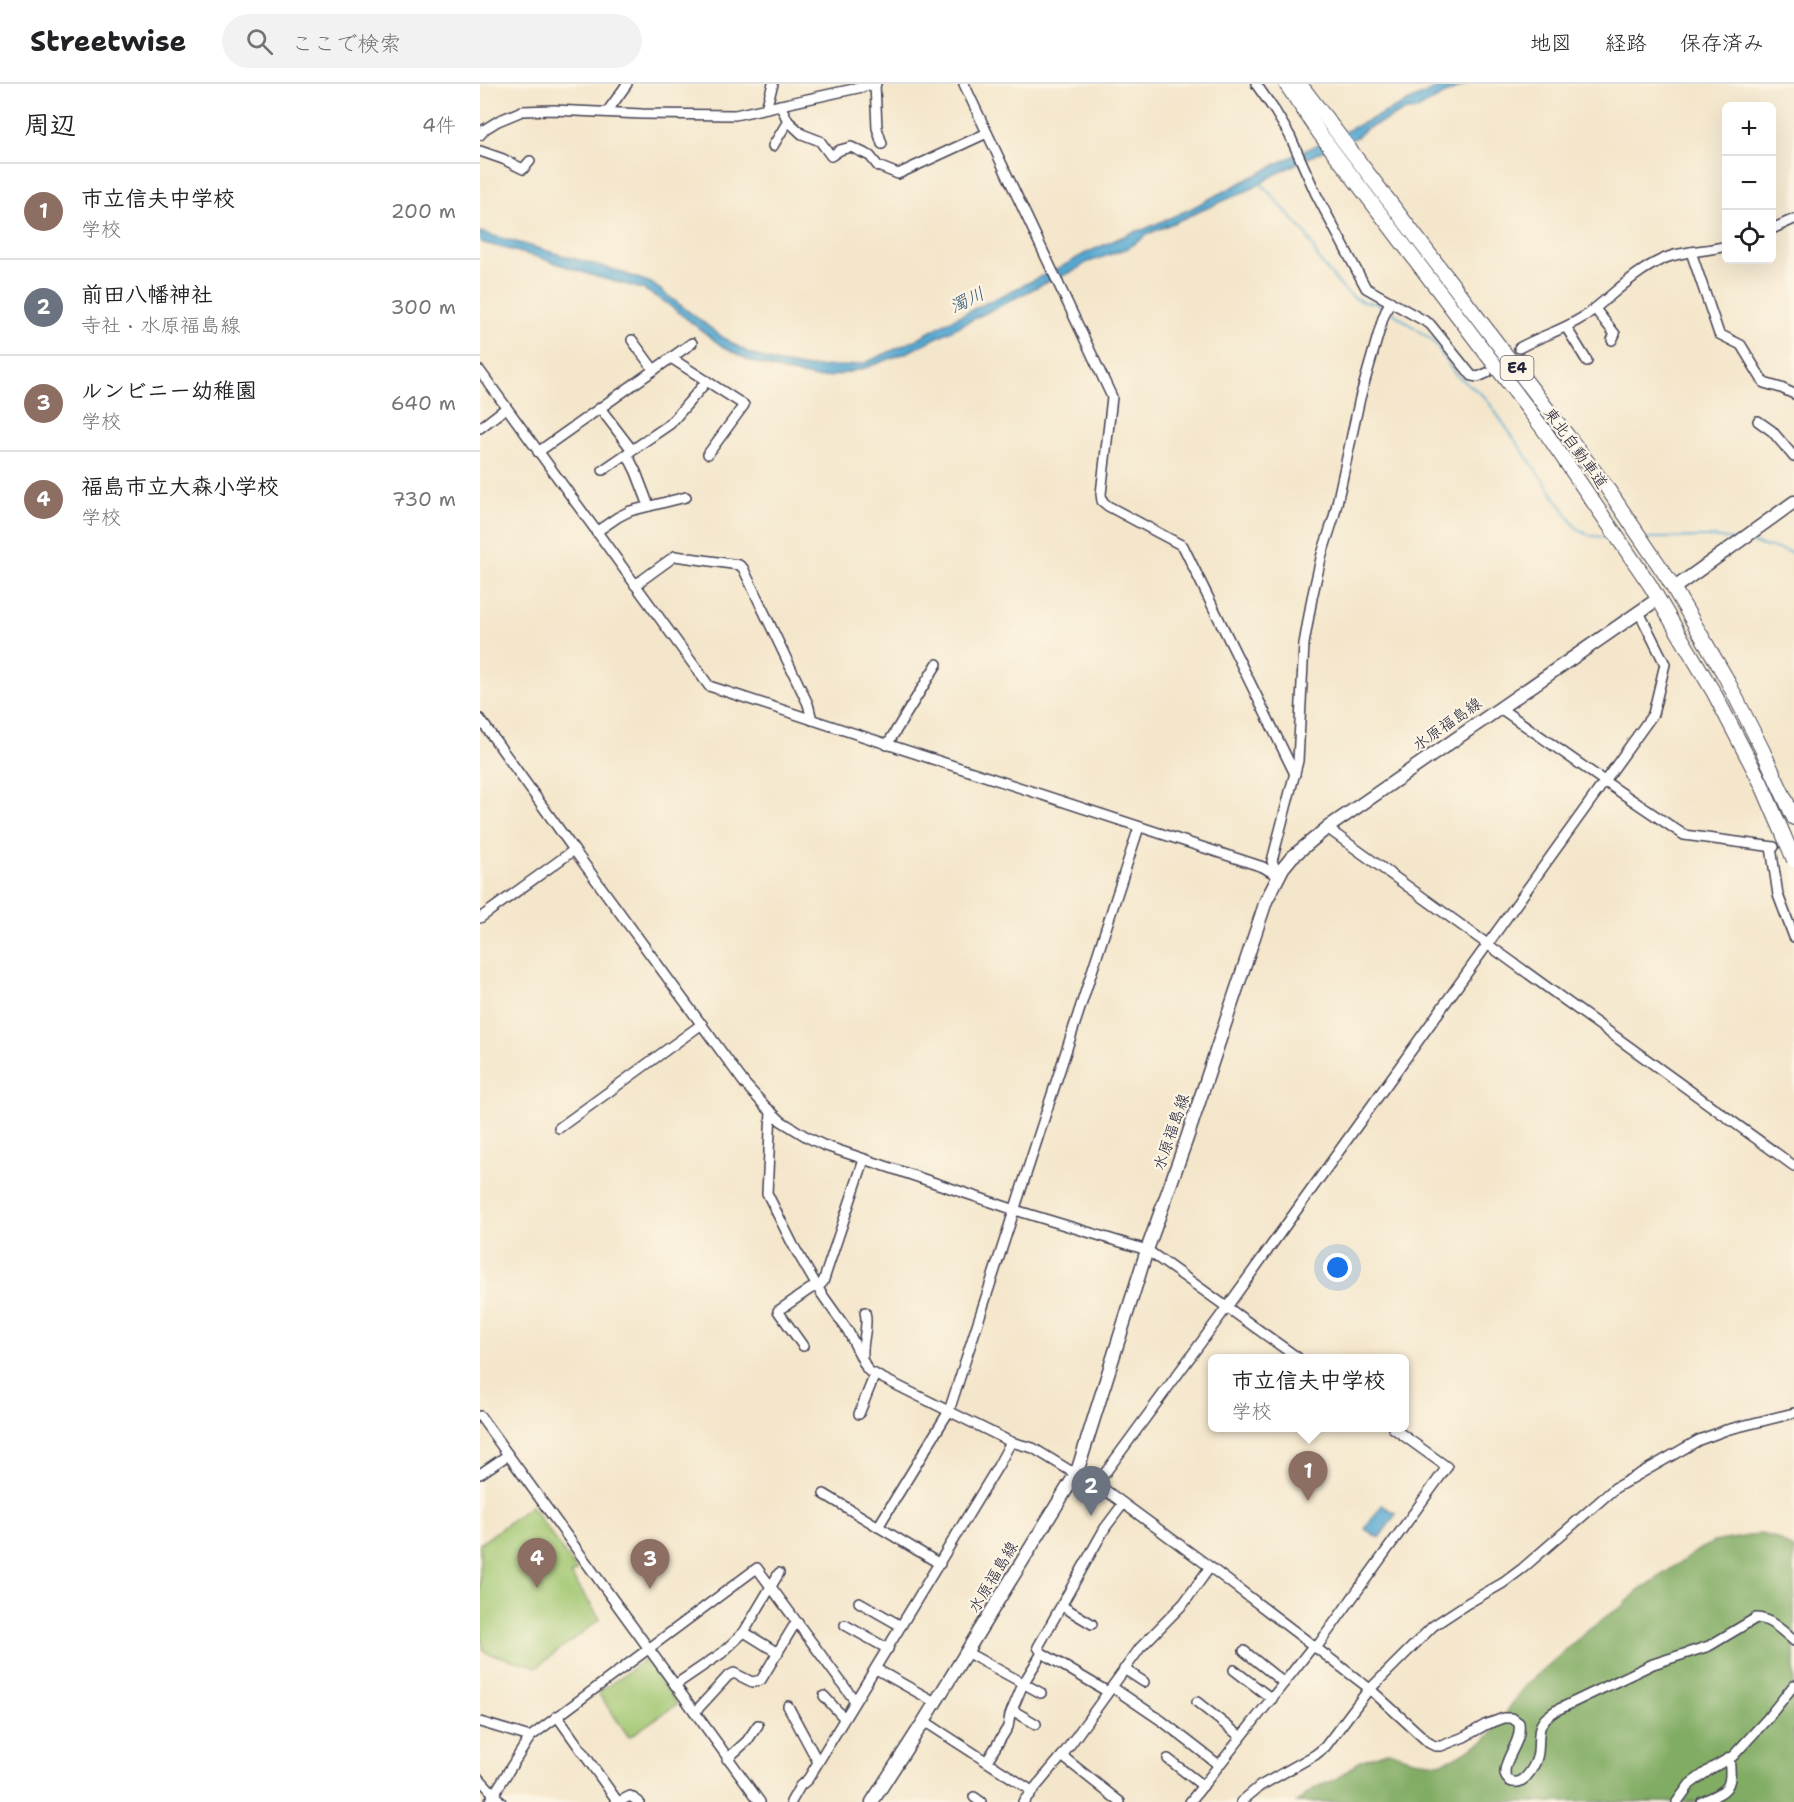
<!DOCTYPE html>
<html lang="ja">
<meta charset="utf-8">
<style>
body{margin:0;font-family:"Shantell Sans","Klee One",sans-serif;background:#f2f2f2;color:#202124}
.controls{position:absolute;right:18px;top:18px;display:grid;overflow:hidden;border-radius:9px;box-shadow:0 6px 24px #0002}
.controls button{width:54px;height:54px;display:grid;place-items:center;padding:0;border:0;border-bottom:2px solid #e0e0e0;background:#fff;color:#202124;font:30px sans-serif}
.you{position:absolute;left:858px;top:1184px;width:21px;height:21px;margin:-15px;border:4px solid #fff;border-radius:50%;background:#1a73e8;box-shadow:0 0 0 9px #1a73e833}
.badge{display:grid;place-items:center;width:39px;height:39px;border-radius:50%;background:#0f766e;color:#fff;font-size:20px;font-weight:700}
.pin{position:absolute;translate:-50% -50px;filter:drop-shadow(0 2px 3px #0008)}
.pin::after{content:'';position:absolute;top:32px;width:21px;height:18px;background:inherit;clip-path:polygon(0 0,100% 0,50% 100%)}
.popup{position:absolute;left:728px;top:1270px;width:201px;height:78px;box-sizing:border-box;display:grid;place-content:center;border-radius:9px;background:#fff;filter:drop-shadow(0 2px 4px #0005);font-size:20px;white-space:nowrap;color:#757577}
.popup b{font-size:22px;color:#202124}
.popup::after{content:'';position:absolute;left:50%;top:100%;margin-left:-12px;border:12px solid transparent;border-top-color:#fff}
.list{margin:0;padding:0;list-style:none}
h2{display:flex;justify-content:space-between;align-items:center;height:78px;margin:0;padding:0 24px;font-size:26px}
h2 small{font-size:20px;font-weight:400;color:#757577}
.list li{display:grid;grid-template-columns:39px 1fr auto;gap:18px;align-items:center;box-sizing:border-box;height:96px;padding:0 24px;border-top:2px solid #e0e0e0}
.list b{display:block;font-size:22px;white-space:nowrap}
.list p{margin:0;font-size:20px;white-space:nowrap;color:#757577}
.list em{font-size:20px;font-style:normal;color:#757577}
.icon{flex:none;width:33px;height:33px;fill:none;stroke:currentColor;stroke-width:2;stroke-linecap:round;stroke-linejoin:round}
.map{position:relative;flex:none;width:1314px;height:1718px;overflow:hidden}
header{display:flex;align-items:center;gap:36px;box-sizing:border-box;height:84px;padding:0 30px;background:#fff;border-bottom:2px solid #e0e0e0}
header strong{font-size:28px}
nav{display:flex;gap:33px;margin-inline-start:auto;font-size:21px}
.search{width:420px;height:54px;background:#f2f2f2;display:flex;align-items:center;gap:15px;box-sizing:border-box;padding:0 21px;border-radius:33px;color:#757577;font-size:22px}
main{display:flex}
aside{flex:1;background:#fff}
.map>svg:first-child{display:block}
.green{fill:#a2c772;stroke:#627456;stroke-width:1.5}
.forest{fill:#81ac64;stroke:#526750;stroke-width:1.5}
.water{fill:#55a8d0;stroke:#3c6586;stroke-width:1.5}
.lines{fill:none;stroke-linecap:round;stroke-linejoin:round}
.stream{stroke:#55a8d0;stroke-width:2}
.minor-casing{stroke:#423f51;stroke-width:12}
.major-casing{stroke:#423f51;stroke-width:15}
.highway-casing{stroke:#423f51;stroke-width:16}
.minor{stroke:#fff;stroke-width:9}
.major{stroke:#fff;stroke-width:12}
.highway{stroke:#fff;stroke-width:14}
.highway-bridge-casing{stroke:#423f51;stroke-width:16;stroke-linecap:butt}
.highway-bridge{stroke:#fff;stroke-width:14}
.labels{text-anchor:middle;dominant-baseline:central;stroke-width:4.5;stroke-linejoin:round;paint-order:stroke}
.shield{fill:#fcf5e5;stroke:#63616e;stroke-width:1.5}
.shield-label{font-size:15px;font-weight:bold;fill:#22223b}
.street-label{font-size:16px;fill:#22223b;stroke:#fcf5e5}
.water-label{font-size:18px;font-style:italic;fill:#365877;stroke:#fcf5e5}
</style>
<header>
<strong>Streetwise</strong>
<div class="search"><svg class="icon" aria-label="search" viewBox="0 0 24 24"><circle cx="10" cy="10" r="6"/><path d="M15 15l6 6"/></svg>ここで検索</div>
<nav><a>地図</a><a>経路</a><a>保存済み</a></nav>
</header>
<main>
<aside>
<h2>周辺<small>4件</small></h2>
<ul class="list">
<li><span class="badge" style="background:#8d6e63">1</span><div><b>市立信夫中学校</b><p>学校</p></div><em>200 m</em></li>
<li><span class="badge" style="background:#6b7280">2</span><div><b>前田八幡神社</b><p>寺社 · 水原福島線</p></div><em>300 m</em></li>
<li><span class="badge" style="background:#8d6e63">3</span><div><b>ルンビニー幼稚園</b><p>学校</p></div><em>640 m</em></li>
<li><span class="badge" style="background:#8d6e63">4</span><div><b>福島市立大森小学校</b><p>学校</p></div><em>730 m</em></li>
</ul>
</aside>
<div class="map">
<svg width="1314" height="1718" viewBox="0 0 1314 1718">
<rect width="100%" height="100%" fill="#fcf5e5"/>
<filter id="ink" filterUnits="userSpaceOnUse"><feTurbulence type="fractalNoise" baseFrequency=".0167" numOctaves="2"/><feDisplacementMap in="SourceGraphic" scale="12" xChannelSelector="R" yChannelSelector="G"/><feConvolveMatrix kernelMatrix="1 2 1 2 8 2 1 2 1" color-interpolation-filters="sRGB"/></filter>
<filter id="wash" filterUnits="userSpaceOnUse"><feTurbulence type="fractalNoise" baseFrequency=".008" numOctaves="4" result="noise"/><feDisplacementMap in="SourceGraphic" scale="24" xChannelSelector="R" yChannelSelector="G"/><feGaussianBlur stdDeviation="1.35" result="paint"/><feColorMatrix in="noise" values="0 0 0 0 0 0 0 0 0 0 0 0 0 0 0 0 0 1.4 0 .05"/><feComposite in="paint" operator="in"/></filter>
<g filter="url(#wash)">
<rect width="100%" height="100%" fill="#f4e6cb"/>
<g class="green">
<polygon points="51,1422 97,1487 91,1491 120,1535 57,1583 4,1568 0,1548 0,1460"/>
<polygon points="166,1575 197,1620 149,1653 118,1609"/>
</g>
<polygon class="forest" points="1280,1450 1293,1453 1314,1465 1314,1718 817,1718 835,1704 857,1695 880,1677 910,1667 933,1676 959,1679 975,1674 992,1664 1004,1657 1016,1645 1037,1612 1046,1601 1104,1550 1128,1531 1142,1523 1157,1508 1220,1465 1234,1458"/>
<g class="water">
<polygon points="965,0 986,0 959,13 939,25 932,27 930,25 884,46 877,53 836,70 794,91 775,103 670,149 648,164 606,179 594,187 571,196 428,268 385,284 349,293 336,294 307,288 270,277 242,262 185,218 163,205 114,192 61,174 0,158 0,148 135,186 171,199 245,255 269,269 295,278 322,283 368,282 385,279 435,256 469,237 585,181 604,170 653,148 665,145 710,125 805,76"/>
<polygon points="902,1421 916,1430 899,1454 885,1445"/>
</g>
<g class="lines">
<g class="stream">
<polyline points="779,97 826,150 841,179 865,207 873,213 883,218 895,219 904,223"/>
<path d="M909 226 952 256 975 290 1005 313 1095 442C1106 453 1115 453 1130 453"/>
<path d="M1169 454C1197 455 1225 450 1253 456"/>
<polyline points="1267,458 1314,469"/>
<polyline points="0,1705 9,1714"/>
</g>
</g>
</g>
<g filter="url(#ink)">
<g class="lines">
<defs>
<g id="minor">
<polyline points="395,0 397,44 402,60"/>
<polyline points="484,0 632,313 621,410 622,417 628,422 703,462 815,690"/>
<polyline points="776,0 795,27 810,52 836,110 886,204 950,240 992,292 998,293 1007,289"/>
<polyline points="300,21 308,37 322,50 340,57 351,72 360,66 371,63 390,72 398,82 418,90 507,49"/>
<polyline points="286,24 293,0"/>
<polyline points="127,28 147,0"/>
<polyline points="0,51 5,45 18,37 42,27 73,26 162,30 255,31 396,0"/>
<polyline points="293,62 308,37"/>
<polyline points="0,67 23,75 43,85 50,77"/>
<polyline points="1292,145 1314,135"/>
<polyline points="1211,168 1239,250 1261,261 1284,299 1301,304 1314,310"/>
<polyline points="1115,225 1135,250 1132,256"/>
<polyline points="1086,243 1107,277"/>
<polyline points="152,256 174,286"/>
<path d="M1039 264C1062 251 1088 245 1109 229 1134 210 1154 188 1183 175 1203 166 1226 168 1246 162"/>
<polyline points="191,274 264,321 228,370"/>
<polyline points="0,287 229,602 783,783 798,792"/>
<polyline points="120,324 152,366"/>
<polyline points="1278,337 1292,347 1314,373"/>
<polyline points="0,344 26,324"/>
<polyline points="58,368 212,259"/>
<polyline points="147,370 156,388 169,422"/>
<polyline points="123,386 190,340 227,297"/>
<polyline points="116,448 138,433 150,427 206,413"/>
<polyline points="155,501 195,472 259,481 263,484 328,620 332,636"/>
<polyline points="1020,624 1124,697 1204,751 1294,763"/>
<polyline points="0,635 94,766"/>
<polyline points="407,661 457,580"/>
<polyline points="847,744 1314,1082"/>
<polyline points="1291,763 1298,811 1314,853"/>
<polyline points="798,792 792,777 818,677 824,560 832,514 842,470 854,433 880,314 903,234 910,217"/>
<polyline points="0,834 94,766 265,1000 285,1022 301,1037 327,1053 343,1061 535,1126 667,1166 818,1274"/>
<path d="M291 1027 287 1109 313 1161 341 1209 368 1247 387 1285 390 1288 531 1358 553 1364 589 1386 597 1388 617 1400 730 1483 890 1605 949 1659 955 1662H961L984 1653 1005 1641 1024 1634H1032L1039 1639C1042 1659 1025 1672 1025 1688 1025 1693 1028 1697 1033 1698 1046 1701 1057 1678 1058 1668 1059 1660 1058 1652 1060 1644 1062 1636 1068 1632 1075 1627L1173 1580 1229 1562 1276 1534C1290 1534 1304 1548 1314 1557"/>
<polyline points="79,1044 222,940"/>
<polyline points="323,1262 298,1227 330,1205 340,1201 343,1198 384,1076"/>
<path d="M383 1270C382 1256 389 1241 385 1228"/>
<polyline points="379,1330 395,1290"/>
<polyline points="0,1332 280,1718"/>
<polyline points="0,1390 28,1371"/>
<polyline points="617,1400 747,1223 1173,630 1185,580 1159,528"/>
<polyline points="344,1410 460,1480"/>
<polyline points="398,1443 469,1327 659,743"/>
<polyline points="379,1518 421,1542"/>
<polyline points="582,1522 612,1540"/>
<polyline points="365,1541 408,1565"/>
<polyline points="264,1548 298,1569"/>
<polyline points="836,1564 967,1383 913,1344"/>
<polyline points="764,1567 804,1599"/>
<polyline points="486,1568 561,1609"/>
<polyline points="396,1585 455,1618"/>
<polyline points="644,1585 664,1598"/>
<polyline points="754,1586 792,1615"/>
<polyline points="195,1601 242,1569 264,1548 299,1489"/>
<polyline points="632,1603 682,1637 739,1681"/>
<polyline points="628,1608 562,1569 558,1563 625,1444 643,1420"/>
<polyline points="344,1612 364,1634"/>
<polyline points="717,1618 761,1653"/>
<polyline points="308,1622 338,1678"/>
<polyline points="532,1626 556,1640"/>
<polyline points="215,1628 248,1592 254,1589 272,1598 281,1596 313,1543 318,1539"/>
<polyline points="77,1632 138,1718"/>
<polyline points="444,1637 552,1707"/>
<polyline points="0,1638 50,1653"/>
<polyline points="582,1672 640,1718"/>
<polyline points="247,1675 267,1657 278,1641"/>
<polyline points="688,1675 723,1702"/>
<polyline points="507,1677 528,1643 530,1631 543,1600 562,1569"/>
<polyline points="0,1695 21,1718"/>
<polyline points="494,1713 501,1718"/>
<polyline points="9,1718 50,1653 277,1484 375,1617"/>
<polyline points="138,1718 150,1712 159,1718"/>
<polyline points="311,1718 320,1702 328,1695 518,1382 531,1358"/>
<polyline points="543,1718 582,1672 660,1564 704,1519 730,1483"/>
<polyline points="710,1718 833,1562"/>
<polyline points="761,1718 780,1702 835,1671 845,1663 886,1609 953,1542 988,1519 1023,1499 1043,1484 1135,1404 1219,1356 1246,1346 1314,1329"/>
<polyline points="1197,1718 1210,1700 1232,1684 1253,1672 1287,1635 1314,1601"/>
<path d="M1222 1718C1248 1706 1253 1705 1249 1674"/>
</g>
<g id="major">
<polyline points="1197,502 1314,418"/>
<polyline points="392,1718 444,1637 597,1388 667,1166 707,1054 786,817 803,784 812,773 847,744 1172,519"/>
</g>
<g id="highway">
<polyline points="806,0 840,50 1064,346 1170,501 1234,609 1281,699 1304,752"/>
<polyline points="820,0 1125,401 1187,493 1245,592 1282,665 1314,734"/>
</g>
</defs>
<use href="#minor" class="minor-casing"/>
<use href="#major" class="major-casing"/>
<use href="#highway" class="highway-casing"/>
<use href="#minor" class="minor"/>
<use href="#major" class="major"/>
<use href="#highway" class="highway"/>
<defs>
<polyline id="highway-bridge" points="1304,752 1314,776"/>
</defs>
<use href="#highway-bridge" class="highway-bridge-casing"/>
<use href="#highway-bridge" class="highway-bridge"/>
</g>
</g>
<g class="labels">
<rect class="shield" x="1020.5" y="272" width="33" height="24" rx="4.5"/>
<g class="shield-label">
<text x="1037" y="284">E4</text>
</g>
<g class="street-label">
<text transform="translate(1096 364) rotate(54)">東北自動車道</text>
<text transform="translate(967 640) rotate(-35)">水原福島線</text>
<text transform="translate(691 1048) rotate(-71)">水原福島線</text>
<text transform="translate(513 1493) rotate(-59)">水原福島線</text>
</g>
<g class="water-label">
<text transform="translate(487 216) rotate(-26)">濁川</text>
</g>
</g>
</svg>
<div class="controls">
<button>+</button>
<button>−</button>
<button><svg class="icon" aria-label="locate" viewBox="0 0 24 24"><circle cx="12" cy="12" r="6"/><path d="M12 2v4M12 18v4M2 12h4M18 12h4"/></svg></button>
</div>
<div class="you"></div>
<div class="pin badge" style="left:828px;top:1417px;background:#8d6e63">1</div>
<div class="popup"><b>市立信夫中学校</b>学校</div>
<div class="pin badge" style="left:611px;top:1432px;background:#6b7280">2</div>
<div class="pin badge" style="left:170px;top:1505px;background:#8d6e63">3</div>
<div class="pin badge" style="left:57px;top:1504px;background:#8d6e63">4</div>
</div>
</main>
